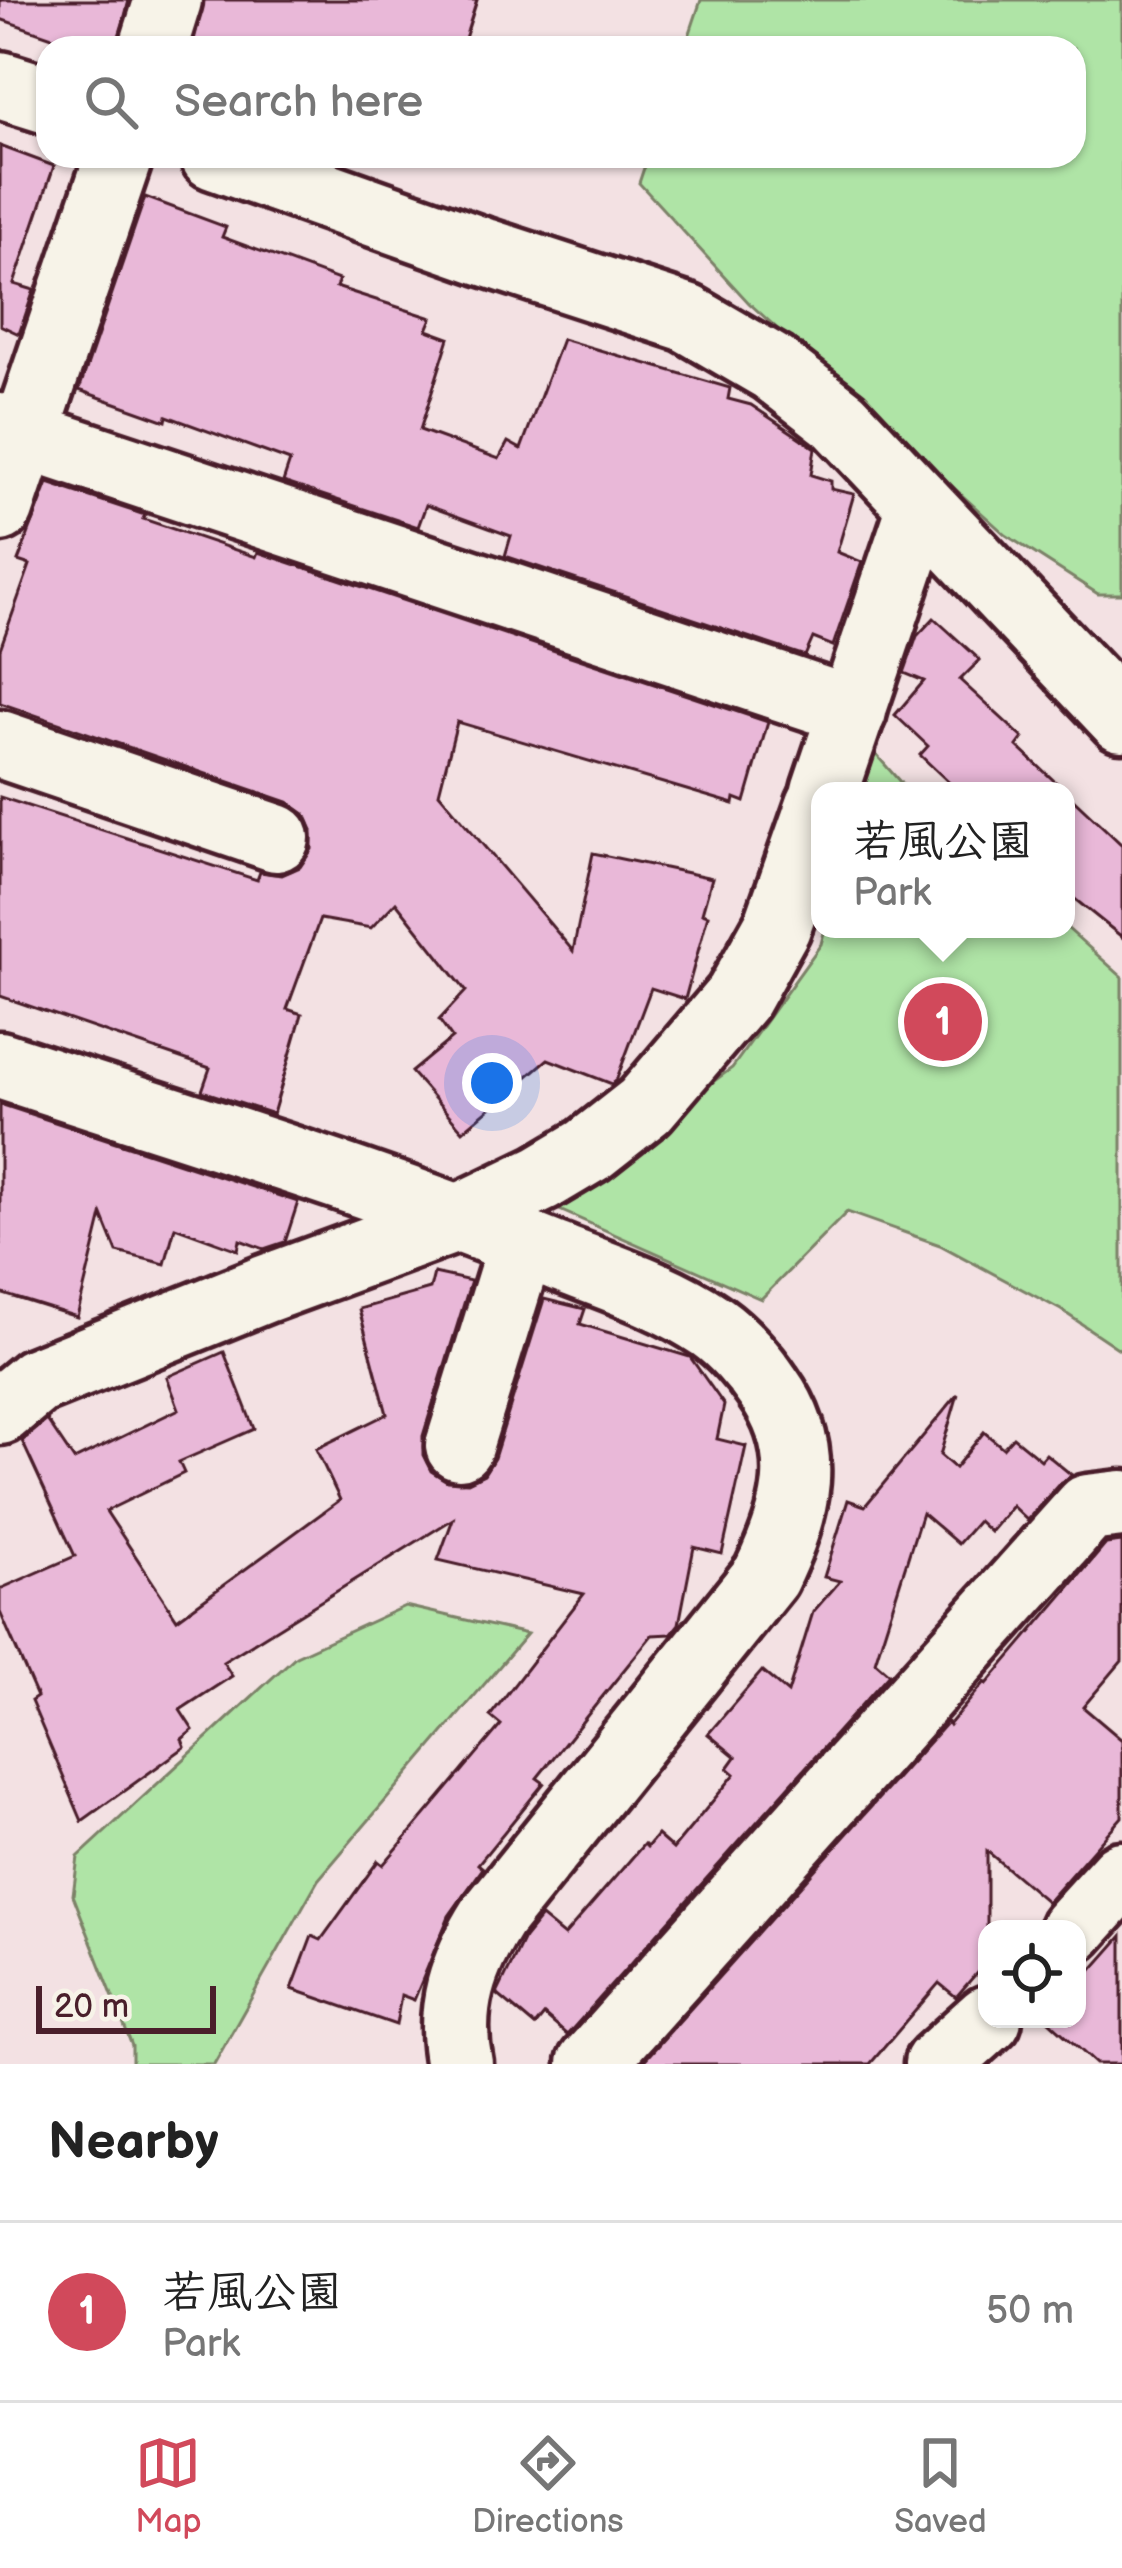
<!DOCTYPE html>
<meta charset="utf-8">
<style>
body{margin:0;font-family:"Balsamiq Sans","Klee One",sans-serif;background:#f6f6f6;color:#222}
.controls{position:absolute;right:36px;bottom:36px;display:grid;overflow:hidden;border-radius:24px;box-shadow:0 3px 9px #0004}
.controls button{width:108px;height:108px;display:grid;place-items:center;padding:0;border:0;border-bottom:3px solid #e0e0e0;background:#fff;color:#222;font:60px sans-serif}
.scale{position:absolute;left:36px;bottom:30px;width:180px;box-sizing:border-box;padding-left:12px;border:6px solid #4a1f2b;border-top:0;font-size:33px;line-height:42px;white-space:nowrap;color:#4a1f2b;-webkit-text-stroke:9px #f7f3e8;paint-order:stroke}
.you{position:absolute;left:492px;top:1083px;width:42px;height:42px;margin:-30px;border:9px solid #fff;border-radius:50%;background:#1a73e8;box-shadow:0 0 0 18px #1a73e833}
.badge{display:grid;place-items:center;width:78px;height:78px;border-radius:50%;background:#d1495b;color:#fff;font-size:39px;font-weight:700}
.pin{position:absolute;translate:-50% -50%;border:6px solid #fff;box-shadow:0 3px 12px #0006}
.popup{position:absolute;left:811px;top:782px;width:264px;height:156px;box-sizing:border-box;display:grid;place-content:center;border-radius:24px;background:#fff;filter:drop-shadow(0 3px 9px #0005);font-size:39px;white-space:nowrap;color:#767676}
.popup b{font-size:45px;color:#222}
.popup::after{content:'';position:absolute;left:50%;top:100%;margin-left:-24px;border:24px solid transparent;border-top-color:#fff}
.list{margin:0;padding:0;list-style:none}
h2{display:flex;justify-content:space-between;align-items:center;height:156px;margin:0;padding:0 48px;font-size:51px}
h2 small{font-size:39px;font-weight:400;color:#767676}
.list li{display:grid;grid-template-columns:78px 1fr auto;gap:36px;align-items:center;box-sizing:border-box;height:180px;padding:0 48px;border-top:3px solid #e0e0e0}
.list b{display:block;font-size:45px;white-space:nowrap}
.list p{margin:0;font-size:39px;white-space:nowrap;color:#767676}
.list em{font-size:39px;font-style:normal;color:#767676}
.icon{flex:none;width:66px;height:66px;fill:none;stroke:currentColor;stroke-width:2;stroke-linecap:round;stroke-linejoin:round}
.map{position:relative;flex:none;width:1122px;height:2064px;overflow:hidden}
.search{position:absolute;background:#fff;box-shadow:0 3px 9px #0004;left:36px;right:36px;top:36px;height:132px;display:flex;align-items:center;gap:30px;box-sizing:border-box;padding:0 42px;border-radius:36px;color:#767676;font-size:45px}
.sheet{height:336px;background:#fff}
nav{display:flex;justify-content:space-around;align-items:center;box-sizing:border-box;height:168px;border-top:3px solid #e0e0e0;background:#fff;font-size:33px;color:#767676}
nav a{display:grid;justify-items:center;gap:6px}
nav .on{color:#d1495b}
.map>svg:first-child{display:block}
.green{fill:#afe4a6;stroke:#7c8268;stroke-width:3}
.building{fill:#e9b8d8;stroke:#4a1f2b;stroke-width:3}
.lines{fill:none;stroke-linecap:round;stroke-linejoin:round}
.street-casing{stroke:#4a1f2b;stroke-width:75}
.secondary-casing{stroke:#4a1f2b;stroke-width:75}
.street{stroke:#f7f3e8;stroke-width:66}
.secondary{stroke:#f7f3e8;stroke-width:66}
</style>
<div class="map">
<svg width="1122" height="2064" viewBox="0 0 1122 2064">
<rect width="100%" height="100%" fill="#f3e1e3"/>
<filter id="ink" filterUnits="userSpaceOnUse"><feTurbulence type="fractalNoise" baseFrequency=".00833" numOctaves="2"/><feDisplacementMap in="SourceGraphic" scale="24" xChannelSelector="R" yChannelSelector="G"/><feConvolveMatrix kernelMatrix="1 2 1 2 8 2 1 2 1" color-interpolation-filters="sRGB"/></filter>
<g filter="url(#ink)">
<g class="green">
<polygon points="701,0 1122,0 1122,594 1098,594 1006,535 749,303 639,183 648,156 1074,156 1074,48 685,48"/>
<polygon points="873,751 908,791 862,791"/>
<polygon points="1066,927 1122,977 1122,1351 1061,1310 940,1245 847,1212 761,1299 546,1204 732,1068 821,944 825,929"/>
<polygon points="405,1606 527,1634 318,1880 214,2064 132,2064 132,2046 73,1895 78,1857 296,1656"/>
</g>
<g class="building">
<polygon points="0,0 129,0 117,48 84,48 0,19"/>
<polygon points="204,0 477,0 462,48 192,48"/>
<polygon points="0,146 54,166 14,284 34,290 19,334 0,325"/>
<polygon points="145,197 226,227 222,237 339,280 336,287 432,318 427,330 449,338 420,430 499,459 508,442 521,449 562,339 730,388 728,399 751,405 815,448 811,475 831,481 831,489 854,494 837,552 862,562 833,646 813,638 805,656 505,556 511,536 426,505 418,527 283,482 290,461 167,416 166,421 79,390"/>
<polygon points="48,483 145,515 143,519 256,557 258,552 768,722 745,802 735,798 734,804 457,722 439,793 573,951 593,853 712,878 702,913 708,915 685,999 651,988 616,1081 612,1084 548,1059 463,1131 411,1072 452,1038 439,1020 466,991 396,902 371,928 320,919 287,1009 302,1014 273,1114 202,1091 210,1068 0,996 0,797 257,880 260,872 282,875 300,867 312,849 312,830 305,814 288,802 0,703 0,649 30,565 18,561"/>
<polygon points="934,618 980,660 960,680 1023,738 1017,746 1065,791 958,791 920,755 928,746 895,715 924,681 904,673 917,636"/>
<polygon points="1066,792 1122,845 1122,937 1066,892"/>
<polygon points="0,1104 298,1202 285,1242 264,1249 240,1240 238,1250 175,1227 165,1264 117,1252 102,1215 77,1317 0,1293"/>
<polygon points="434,1273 471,1281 423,1436 423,1455 431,1471 447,1481 468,1482 484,1474 494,1458 544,1299 585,1309 580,1324 690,1357 724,1405 717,1439 746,1446 722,1554 694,1547 679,1624 671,1634 652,1635 537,1778 544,1783 478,1864 483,1868 449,1916 414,2000 401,1995 396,2025 292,1989 312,1936 321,1940 378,1861 383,1865 501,1725 490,1716 584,1594 438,1560 453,1519 223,1662 232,1676 180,1710 193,1730 182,1739 185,1747 82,1821 31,1701 37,1697 0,1612 0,1589 75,1556 22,1441 47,1420 74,1460 179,1409 167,1377 224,1352 254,1429 179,1462 184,1473 106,1511 177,1619 340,1500 316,1449 387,1414 359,1309 430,1289"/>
<polygon points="958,1394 940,1455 955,1468 984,1432 1003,1448 1013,1437 1041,1460 1046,1454 1073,1476 1060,1483 1027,1520 1012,1506 990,1532 978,1521 958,1544 922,1513 875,1662 889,1674 567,2035 544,2015 535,2026 497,1994 524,1938 541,1917 564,1936 644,1844 647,1847 657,1835 673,1849 735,1774 728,1768 736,1757 708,1734 762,1671 788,1693 813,1612 840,1581 824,1577 848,1500 865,1506"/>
<polygon points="1122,1542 1122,1661 1083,1707 1122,1740 1122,1817 1047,1902 987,1851 987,1961 956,1997 939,1983 870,2064 641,2064 947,1722 949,1725 985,1682 987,1684 1106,1544"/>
<polygon points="1122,1936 1122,2064 1096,2064 1048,2020 1077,2019 1077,1987"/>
</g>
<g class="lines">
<defs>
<g id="street">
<polyline points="153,48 168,0"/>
<polyline points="0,427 853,711"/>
<polyline points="0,508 119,156"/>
<polyline points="0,744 276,838"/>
<path d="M0 1065C182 1125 367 1180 545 1252 600 1274 663 1293 712 1327 733 1342 754 1366 768 1387 814 1451 797 1512 766 1576L493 1916C463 1963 447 2008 459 2064"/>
<polyline points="459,1446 522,1242"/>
<polyline points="1073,1929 1122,1875"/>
<polyline points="591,2064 1088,1508 1122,1504"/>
<polyline points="938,2064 988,2019"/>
</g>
<g id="secondary">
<polyline points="0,85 48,100"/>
<polyline points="214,156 482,251 687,318 773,368 840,420 1122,718"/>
<polyline points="825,791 921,507"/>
<polyline points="0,1411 36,1381 265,1289 461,1217 542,1178 589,1150 645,1106 738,997 777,927 820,805"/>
</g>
</defs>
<use href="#street" class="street-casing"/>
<use href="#secondary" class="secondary-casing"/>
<use href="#street" class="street"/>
<use href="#secondary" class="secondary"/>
</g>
</g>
</svg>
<div class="controls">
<button><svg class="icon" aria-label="locate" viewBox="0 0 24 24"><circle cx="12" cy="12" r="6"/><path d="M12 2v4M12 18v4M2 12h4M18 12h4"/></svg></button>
</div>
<div class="scale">20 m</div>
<div class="you"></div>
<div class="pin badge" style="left:943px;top:1022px">1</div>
<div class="popup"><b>若風公園</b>Park</div>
<div class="search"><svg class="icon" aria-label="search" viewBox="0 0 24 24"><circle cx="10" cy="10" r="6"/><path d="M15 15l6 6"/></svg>Search here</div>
</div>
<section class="sheet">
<h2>Nearby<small></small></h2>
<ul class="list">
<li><span class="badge">1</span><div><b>若風公園</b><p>Park</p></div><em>50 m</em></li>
</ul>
</section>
<nav>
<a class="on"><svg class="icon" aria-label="map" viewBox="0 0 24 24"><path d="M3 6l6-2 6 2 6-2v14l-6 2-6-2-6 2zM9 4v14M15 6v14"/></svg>Map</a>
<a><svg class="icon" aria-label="directions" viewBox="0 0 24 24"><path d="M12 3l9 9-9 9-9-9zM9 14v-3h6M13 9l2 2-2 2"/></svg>Directions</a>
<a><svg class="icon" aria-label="saved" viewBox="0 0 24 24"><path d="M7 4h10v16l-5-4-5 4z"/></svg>Saved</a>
</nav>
